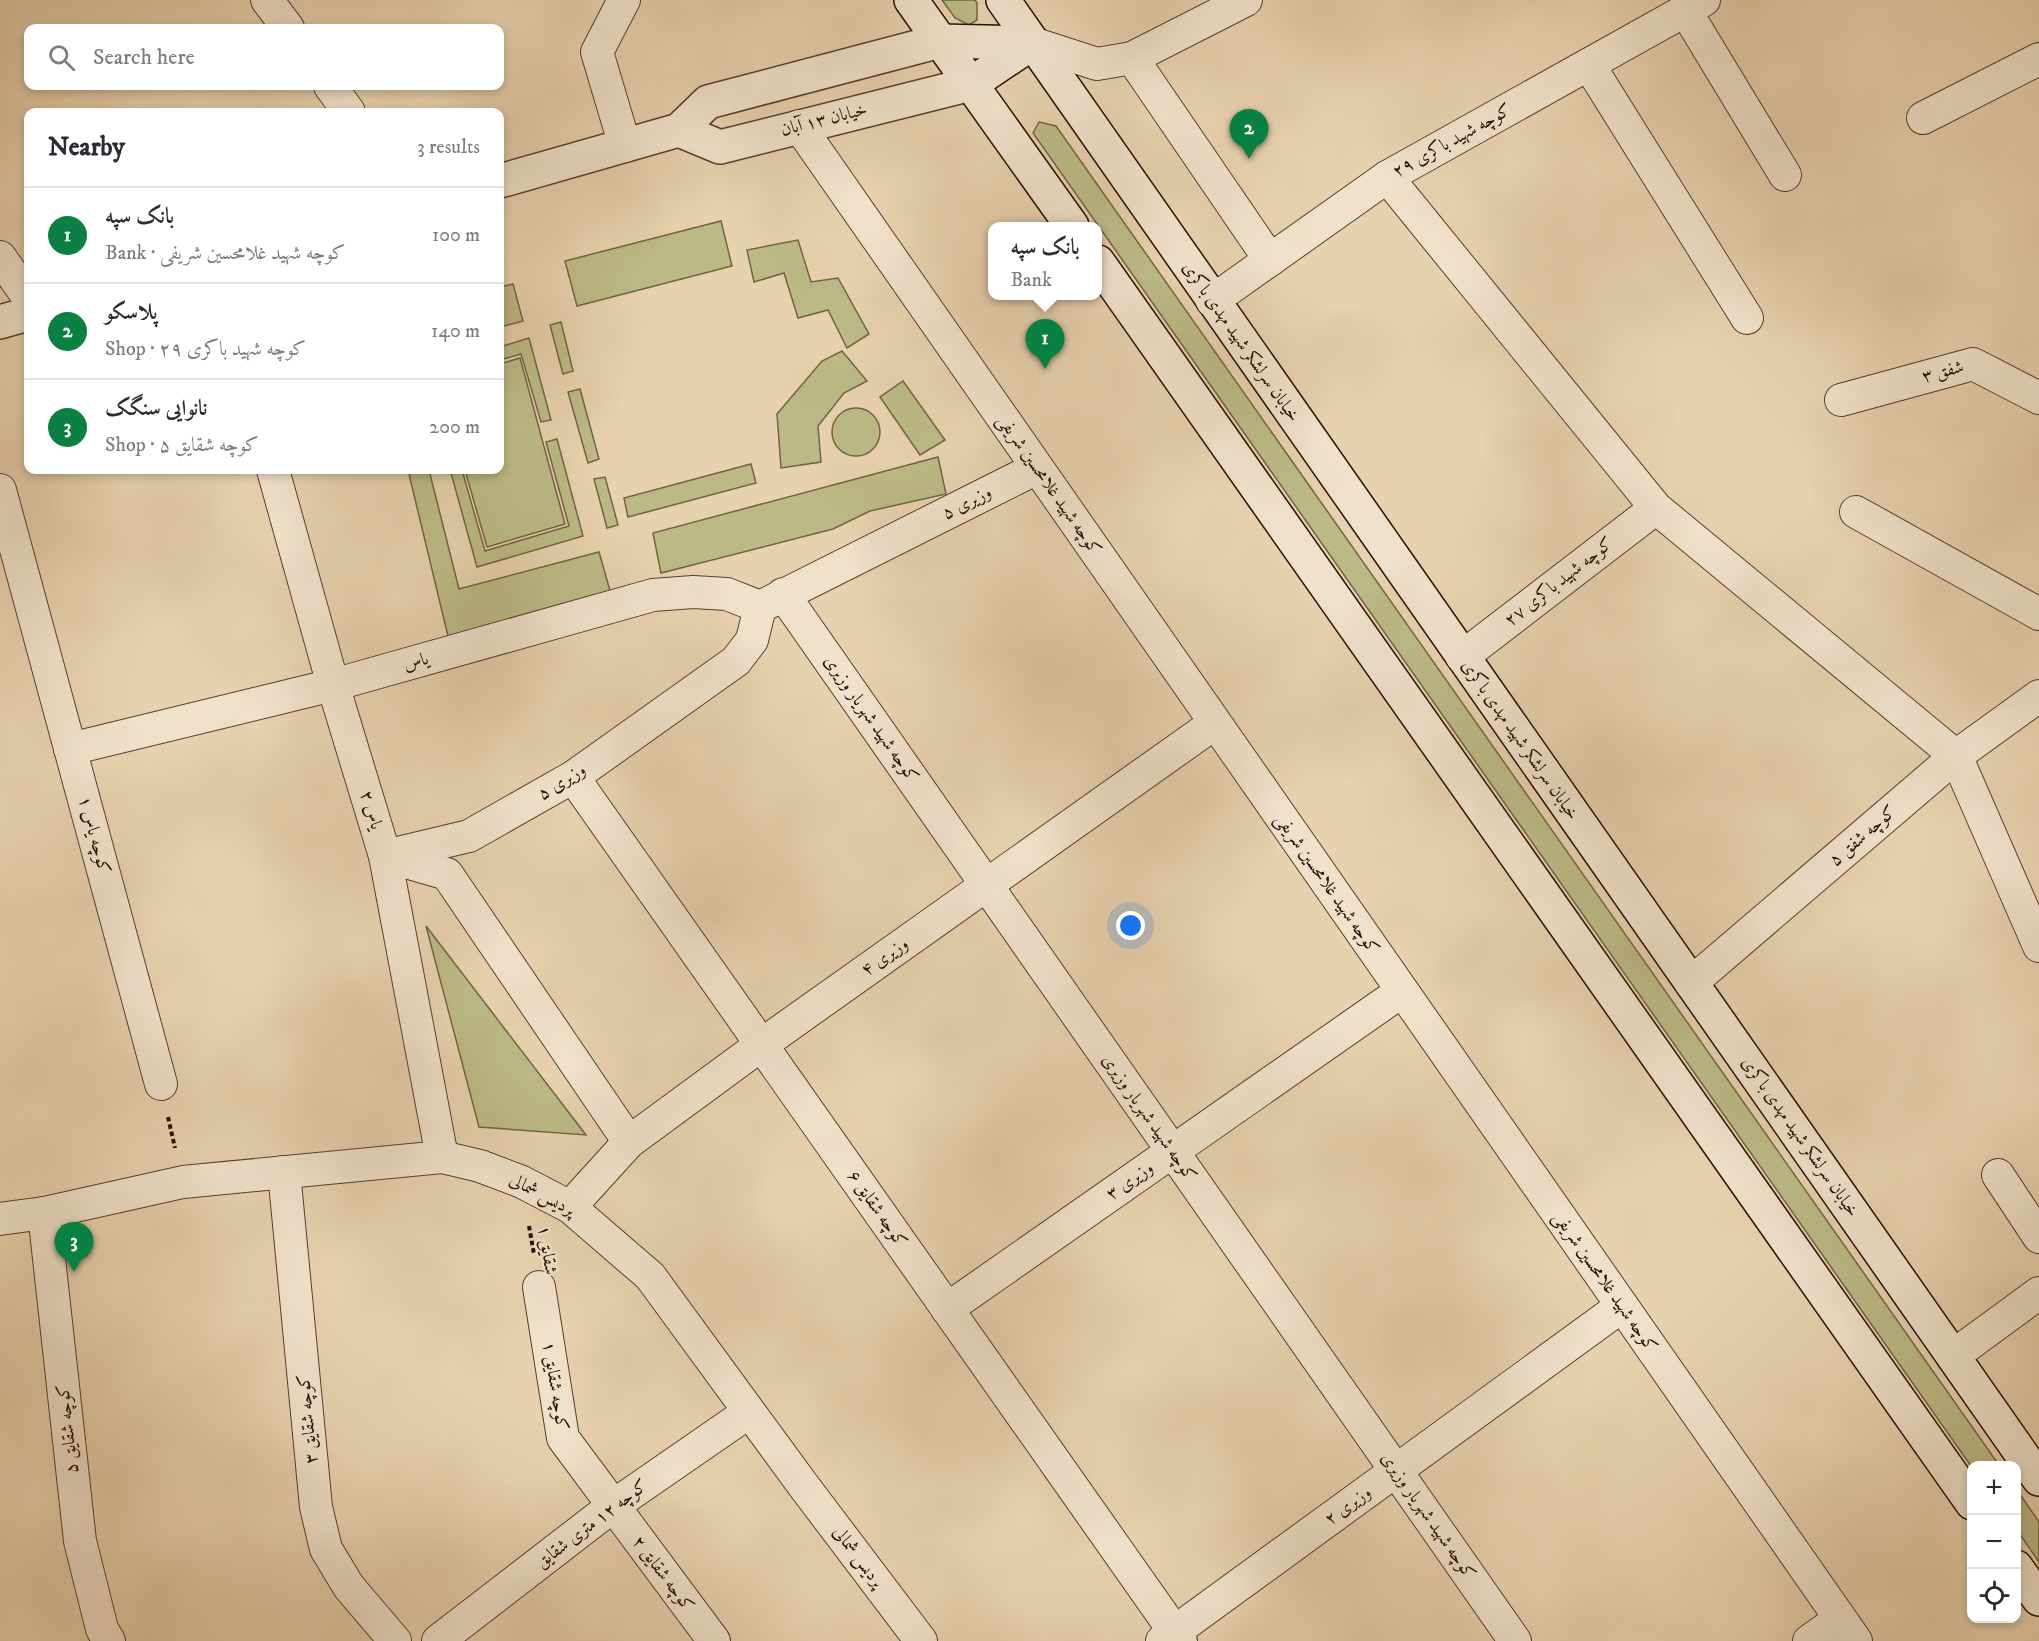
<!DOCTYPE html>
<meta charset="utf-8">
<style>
body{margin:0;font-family:"IM FELL DW Pica",Amiri,serif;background:#f7f7f7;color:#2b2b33}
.controls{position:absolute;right:18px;bottom:18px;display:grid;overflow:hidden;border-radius:12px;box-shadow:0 3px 9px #0003}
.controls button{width:54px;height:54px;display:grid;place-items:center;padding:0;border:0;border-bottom:2px solid #e1e1e2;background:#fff;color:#2b2b33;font:30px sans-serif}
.you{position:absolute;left:1131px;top:926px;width:21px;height:21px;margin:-15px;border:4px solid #fff;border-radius:50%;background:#1a73e8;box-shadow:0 0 0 9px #1a73e833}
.badge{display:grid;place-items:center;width:39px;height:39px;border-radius:50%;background:#0b8043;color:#fff;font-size:20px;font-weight:700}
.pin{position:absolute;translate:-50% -50px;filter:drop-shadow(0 2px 3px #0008)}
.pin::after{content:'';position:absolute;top:32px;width:21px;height:18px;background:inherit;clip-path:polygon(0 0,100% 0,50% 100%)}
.popup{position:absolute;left:988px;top:222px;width:114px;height:78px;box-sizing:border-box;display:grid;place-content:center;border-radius:12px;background:#fff;filter:drop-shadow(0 2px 4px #0005);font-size:20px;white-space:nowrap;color:#7c7c81}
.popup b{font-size:22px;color:#2b2b33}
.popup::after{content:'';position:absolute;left:50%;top:100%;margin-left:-12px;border:12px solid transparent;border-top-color:#fff}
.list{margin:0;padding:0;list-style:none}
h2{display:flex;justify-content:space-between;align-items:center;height:78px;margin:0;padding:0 24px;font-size:26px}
h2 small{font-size:20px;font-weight:400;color:#7c7c81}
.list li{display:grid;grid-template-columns:39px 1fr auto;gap:18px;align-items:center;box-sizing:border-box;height:96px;padding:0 24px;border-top:2px solid #e1e1e2}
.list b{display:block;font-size:22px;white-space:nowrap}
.list p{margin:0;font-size:20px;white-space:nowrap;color:#7c7c81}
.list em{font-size:20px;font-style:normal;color:#7c7c81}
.icon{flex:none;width:33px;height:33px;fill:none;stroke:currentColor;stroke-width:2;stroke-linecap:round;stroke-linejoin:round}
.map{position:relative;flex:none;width:2039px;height:1641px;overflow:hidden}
.search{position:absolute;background:#fff;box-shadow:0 3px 9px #0003;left:24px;top:24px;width:480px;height:66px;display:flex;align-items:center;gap:15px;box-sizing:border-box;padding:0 21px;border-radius:12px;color:#7c7c81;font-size:22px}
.panel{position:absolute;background:#fff;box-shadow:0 3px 9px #0003;left:24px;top:108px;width:480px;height:366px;border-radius:12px}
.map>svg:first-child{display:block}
.green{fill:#bbba86;stroke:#726444;stroke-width:1.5}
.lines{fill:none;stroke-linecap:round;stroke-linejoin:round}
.minor-casing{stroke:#583e2d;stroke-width:34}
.tertiary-casing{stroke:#583e2d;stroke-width:36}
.secondary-casing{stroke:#280d02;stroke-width:36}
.path{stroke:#280d02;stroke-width:4;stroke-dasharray:4.5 3;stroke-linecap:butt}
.minor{stroke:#f0e1ca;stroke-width:32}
.tertiary{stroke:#f0e1ca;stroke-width:33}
.secondary{stroke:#f0e1ca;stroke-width:33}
.labels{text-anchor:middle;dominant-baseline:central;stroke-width:4.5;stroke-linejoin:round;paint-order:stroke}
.street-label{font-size:18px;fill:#280d02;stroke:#f0e1ca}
</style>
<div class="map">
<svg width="2039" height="1641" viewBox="0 0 2039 1641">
<rect width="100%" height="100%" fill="#e8d1ae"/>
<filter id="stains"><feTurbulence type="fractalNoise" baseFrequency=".00333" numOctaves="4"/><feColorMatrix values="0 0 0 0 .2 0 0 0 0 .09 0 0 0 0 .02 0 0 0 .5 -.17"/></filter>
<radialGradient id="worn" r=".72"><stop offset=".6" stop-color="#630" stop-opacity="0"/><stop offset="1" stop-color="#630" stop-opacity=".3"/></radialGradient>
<g class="green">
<polygon points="942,0 975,0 977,3 977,20 969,25 955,18"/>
<polygon points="1039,122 1056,126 1999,1465 1971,1466 1033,133"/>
<polygon points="721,221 732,266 577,306 565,261"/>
<polygon points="798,240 811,282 838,278 869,334 847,348 828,310 798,318 784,273 754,282 747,250"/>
<polygon points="513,284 523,321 500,327 500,287"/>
<polygon points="561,322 573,371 563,374 550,325"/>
<polygon points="529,338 551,420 541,422 521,354 500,360 500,347"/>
<polygon points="842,351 867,381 844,393 818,426 821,462 781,468 777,414 822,361"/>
<polygon points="520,358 565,524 487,547 465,470 500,470 500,364"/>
<polygon points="903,381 945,440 920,455 880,397"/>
<polygon points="580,389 599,459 588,463 568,392"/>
<circle cx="856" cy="432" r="24"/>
<polygon points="557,439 583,536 477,567 451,473 462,470 485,551 569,526 546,442"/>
<polygon points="938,457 946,494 870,511 833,529 661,573 653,533"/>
<polygon points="751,464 756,483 628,517 624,498"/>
<polygon points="408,470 429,470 459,589 599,552 611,594 448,636"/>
<polygon points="605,477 618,525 607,528 594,479"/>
<polygon points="426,926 586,1135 479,1127"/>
<polygon points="2017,1490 2039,1522 2039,1562 2017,1530"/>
</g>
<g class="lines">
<defs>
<g id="minor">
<polyline points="267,0 288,28"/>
<polyline points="624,0 597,52 625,146"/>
<polyline points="1685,10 1785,175"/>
<polyline points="1032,43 1097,64 1132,58 1246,0"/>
<polyline points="1132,58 1270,260"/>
<polyline points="1589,65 1747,318"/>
<polyline points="330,86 349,112"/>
<polyline points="1923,118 2039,59"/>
<polyline points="799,126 1856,1641"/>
<polyline points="1387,177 1656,508 1956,756 2039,946"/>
<polyline points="0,257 28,297"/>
<polyline points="1212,301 1387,177 1704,0"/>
<polyline points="1841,400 1973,364 2039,398"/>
<polyline points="273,470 333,685 385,856 442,1157"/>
<polyline points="0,490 161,1084"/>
<polyline points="1856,512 2039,614"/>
<polyline points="783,594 1515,1641"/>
<polyline points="1462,657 1656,508"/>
<polyline points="70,749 333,685 653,595 693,592 727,594 760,607"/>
<polyline points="573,777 1181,1641"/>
<polyline points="1691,983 1956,756 2039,696"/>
<polyline points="629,1142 447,874 385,856 469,836 573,777 736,661 752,640 760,607 1037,468"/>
<polyline points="284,1172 316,1507 326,1549 349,1587 395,1641"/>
<polyline points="1998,1175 2039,1237"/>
<polyline points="570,1207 629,1142 761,1045 1215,723"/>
<polyline points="44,1213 80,1541 102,1629 109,1641"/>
<polyline points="0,1219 44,1213 183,1182 442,1157 480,1166 522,1182 570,1207 650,1276 803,1485 921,1641"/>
<polyline points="539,1287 563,1438 714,1641"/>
<polyline points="947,1309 1402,991"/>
<polyline points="1953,1356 2039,1293"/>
<polyline points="438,1641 613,1506 749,1412"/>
<polyline points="1162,1641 1622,1306"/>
<polyline points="1809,1641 1840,1619"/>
</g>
<g id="tertiary">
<polyline points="679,130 720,147 971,84"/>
<polyline points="500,181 679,130 708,102 940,41"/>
<polyline points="0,322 28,314"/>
</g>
<g id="secondary">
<polyline points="911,0 1072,226"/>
<polyline points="1003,0 2039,1479"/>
<polyline points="940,41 1032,43"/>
<polyline points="971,84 1032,43"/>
<polyline points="1098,262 1972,1503"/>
<polyline points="2016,1567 2039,1599"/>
</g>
</defs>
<use href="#minor" class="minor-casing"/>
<use href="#tertiary" class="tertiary-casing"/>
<use href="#secondary" class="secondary-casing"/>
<g class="path">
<polyline points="168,1117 175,1148"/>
<polyline points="529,1226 534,1254"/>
</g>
<use href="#minor" class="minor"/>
<use href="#tertiary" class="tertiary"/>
<use href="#secondary" class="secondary"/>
</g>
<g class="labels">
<g class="street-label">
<text transform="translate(824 120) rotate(-14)">خیابان ۱۳ آبان</text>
<text transform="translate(1452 141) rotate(-29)">کوچه شهید باکری ۲۹</text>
<text transform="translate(1241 342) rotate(55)">خیابان سرلشکر شهید مهدی باکری</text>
<text transform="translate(1943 372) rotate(-15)">شفق ۳</text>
<text transform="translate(1049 485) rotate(55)">کوچه شهید غلامحسین شریفی</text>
<text transform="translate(967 503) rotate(-27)">وزیری ۵</text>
<text transform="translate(1559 582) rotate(-38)">کوچه شهید باکری ۲۷</text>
<text transform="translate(416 662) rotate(-16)">یاس</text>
<text transform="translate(871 719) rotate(55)">کوچه شهید شهریار وزیری</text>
<text transform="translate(1520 740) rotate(55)">خیابان سرلشکر شهید مهدی باکری</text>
<text transform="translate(562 782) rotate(-32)">وزیری ۵</text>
<text transform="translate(371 810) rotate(73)">یاس ۲</text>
<text transform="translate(94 835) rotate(75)">کوچه یاس ۱</text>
<text transform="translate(1863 836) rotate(-41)">کوچه شفق ۵</text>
<text transform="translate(1327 884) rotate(55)">کوچه شهید غلامحسین شریفی</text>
<text transform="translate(885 957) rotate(-35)">وزیری ۴</text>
<text transform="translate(1149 1118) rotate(55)">کوچه شهید شهریار وزیری</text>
<text transform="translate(1800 1137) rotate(55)">خیابان سرلشکر شهید مهدی باکری</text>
<text transform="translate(1130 1181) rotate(-35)">وزیری ۳</text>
<text transform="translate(542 1195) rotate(28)">پردیس شمالی</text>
<text transform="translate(877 1209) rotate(55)">کوچه شقایق ۶</text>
<text transform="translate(547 1250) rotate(81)">شقایق ۱</text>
<text transform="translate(1605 1282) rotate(55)">کوچه شهید غلامحسین شریفی</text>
<text transform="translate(555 1386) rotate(81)">کوچه شقایق ۱</text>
<text transform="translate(308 1419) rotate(-95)">کوچه شقایق ۳</text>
<text transform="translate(68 1429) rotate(-96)">کوچه شقایق ۵</text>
<text transform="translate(1348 1506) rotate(-36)">وزیری ۲</text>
<text transform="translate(1428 1516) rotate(55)">کوچه شهید شهریار وزیری</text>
<text transform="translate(592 1524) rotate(-37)">کوچه ۱۲ متری شقایق</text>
<text transform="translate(858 1557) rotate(53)">پردیس شمالی</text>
<text transform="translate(663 1574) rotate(53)">کوچه شقایق ۲</text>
</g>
</g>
<rect width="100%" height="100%" filter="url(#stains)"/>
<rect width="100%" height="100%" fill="url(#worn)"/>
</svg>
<div class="controls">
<button>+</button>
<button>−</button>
<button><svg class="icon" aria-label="locate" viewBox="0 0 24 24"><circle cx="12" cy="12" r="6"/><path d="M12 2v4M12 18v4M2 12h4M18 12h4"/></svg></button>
</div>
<div class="you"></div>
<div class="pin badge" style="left:1045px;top:369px">1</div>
<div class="popup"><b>بانک سپه</b>Bank</div>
<div class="pin badge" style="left:1249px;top:159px">2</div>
<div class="pin badge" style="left:74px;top:1272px">3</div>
<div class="search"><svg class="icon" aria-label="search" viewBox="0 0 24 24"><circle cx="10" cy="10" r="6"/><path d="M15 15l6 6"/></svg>Search here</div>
<section class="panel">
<h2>Nearby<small>3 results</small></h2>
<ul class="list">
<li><span class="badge">1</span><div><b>بانک سپه</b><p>Bank · کوچه شهید غلامحسین شریفی</p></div><em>100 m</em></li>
<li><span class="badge">2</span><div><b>پلاسکو</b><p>Shop · کوچه شهید باکری ۲۹</p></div><em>140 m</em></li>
<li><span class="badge">3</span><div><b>نانوایی سنگک</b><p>Shop · کوچه شقایق ۵</p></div><em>200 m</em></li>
</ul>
</section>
</div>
